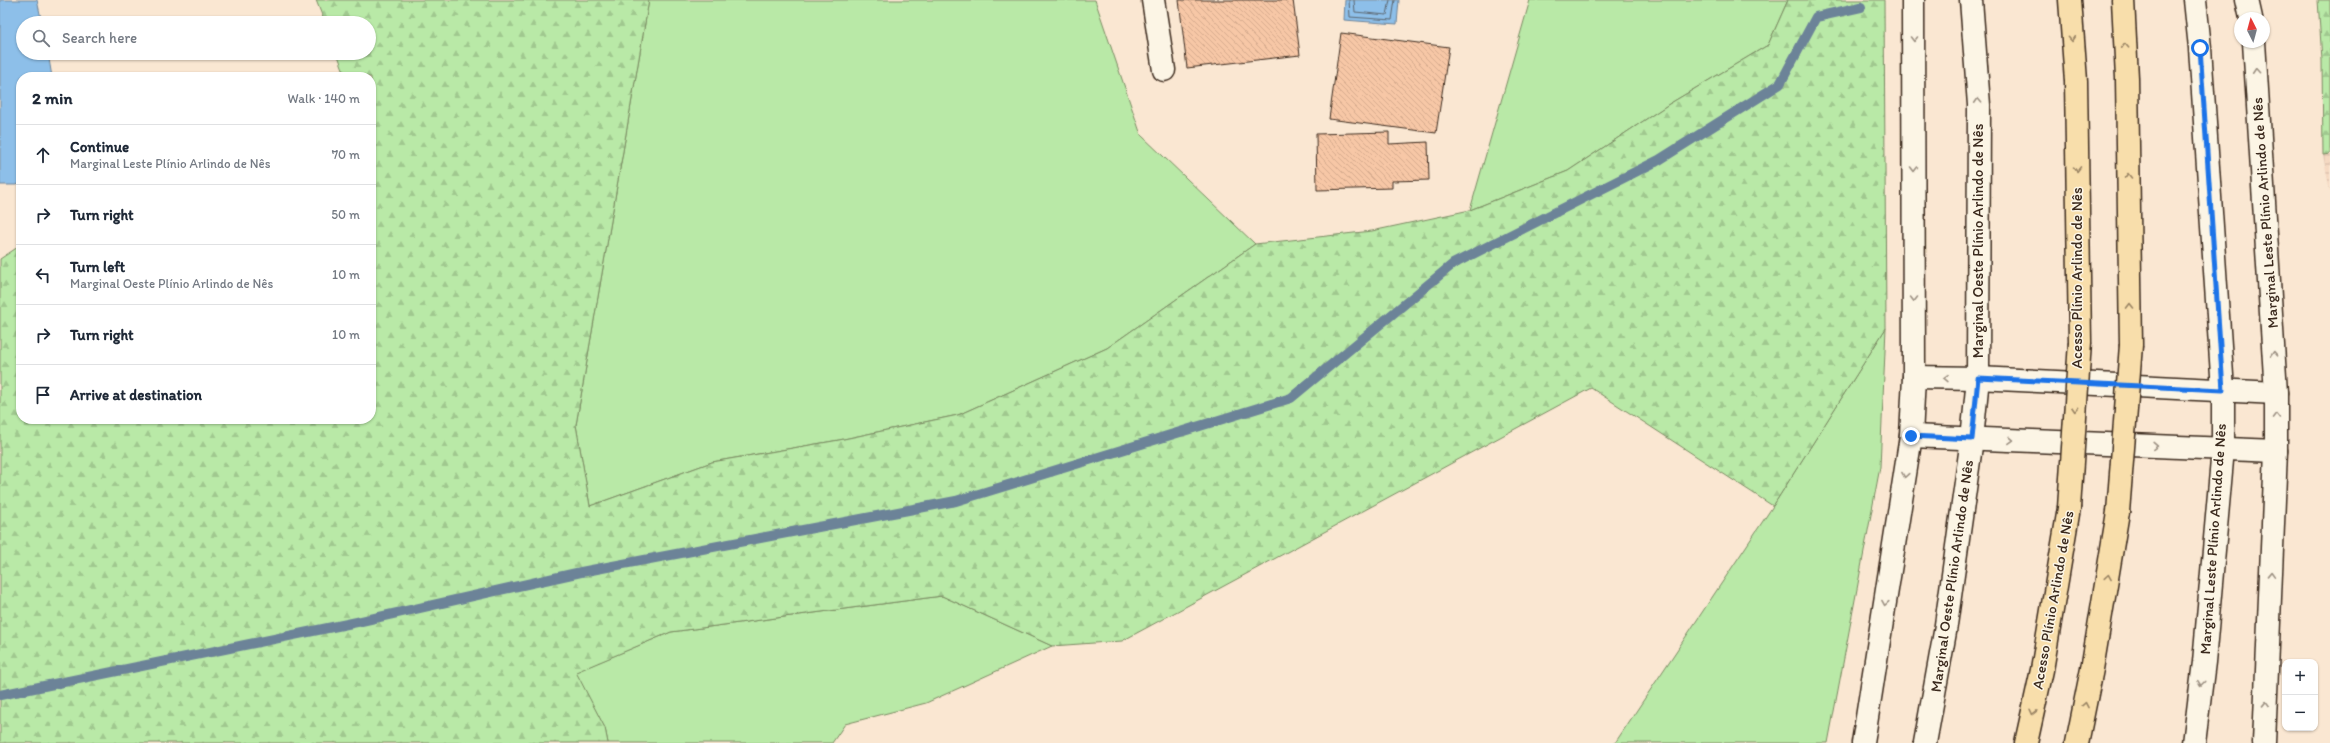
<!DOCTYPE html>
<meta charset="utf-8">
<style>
body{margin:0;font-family:Itim,sans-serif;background:#f6f6f7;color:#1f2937}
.controls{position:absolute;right:12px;bottom:12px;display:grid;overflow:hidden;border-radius:8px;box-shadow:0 1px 3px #0004}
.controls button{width:36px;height:36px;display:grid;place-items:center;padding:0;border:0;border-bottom:1px solid #e0e1e3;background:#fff;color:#1f2937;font:20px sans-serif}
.compass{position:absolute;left:2234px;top:12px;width:36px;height:36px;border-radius:50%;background:#fff;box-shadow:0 1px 3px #0004;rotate:354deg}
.stop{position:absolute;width:12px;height:12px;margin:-9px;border:3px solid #1a73e8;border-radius:50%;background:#fff}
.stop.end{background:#1a73e8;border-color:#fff;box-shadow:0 1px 4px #0008}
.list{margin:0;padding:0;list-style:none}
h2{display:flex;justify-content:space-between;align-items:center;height:52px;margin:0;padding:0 16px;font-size:17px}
h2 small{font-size:13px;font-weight:400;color:#747a83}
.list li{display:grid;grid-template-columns:26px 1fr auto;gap:12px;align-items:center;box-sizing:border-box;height:60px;padding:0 16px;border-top:1px solid #e0e1e3}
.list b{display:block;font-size:15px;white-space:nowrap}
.list p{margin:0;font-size:13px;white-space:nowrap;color:#747a83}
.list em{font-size:13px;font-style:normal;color:#747a83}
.icon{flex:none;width:22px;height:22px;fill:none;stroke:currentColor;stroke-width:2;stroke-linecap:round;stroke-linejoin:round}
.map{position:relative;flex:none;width:2330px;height:743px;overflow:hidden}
.search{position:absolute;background:#fff;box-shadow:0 1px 3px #0004;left:16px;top:16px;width:360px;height:44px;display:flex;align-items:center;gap:10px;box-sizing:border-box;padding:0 14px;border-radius:22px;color:#747a83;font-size:15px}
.panel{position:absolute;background:#fff;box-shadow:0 1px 3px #0004;left:16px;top:72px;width:360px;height:352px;border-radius:16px}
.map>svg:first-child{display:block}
.industrial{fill:url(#industrial-grid)}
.green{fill:#b9e9a7;stroke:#7a8a62}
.forest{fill:url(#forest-firs);stroke:#7a8a62}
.water{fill:#8dbfe9;stroke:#6c8398}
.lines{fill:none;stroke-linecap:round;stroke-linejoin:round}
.shore{stroke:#5c666f;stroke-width:1}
.stream{stroke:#6c8398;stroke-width:10}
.building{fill:url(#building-back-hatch);stroke:#3b2a1e}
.street-casing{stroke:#3b2a1e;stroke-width:25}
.secondary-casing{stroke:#3b2a1e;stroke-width:25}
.highway-casing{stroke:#3b2a1e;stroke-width:25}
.street{stroke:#fcf5e5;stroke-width:22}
.secondary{stroke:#fcf5e5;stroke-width:22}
.highway{stroke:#f8deab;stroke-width:22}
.highway-bridge-casing{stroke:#3b2a1e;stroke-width:25;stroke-linecap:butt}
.highway-bridge{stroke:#f8deab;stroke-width:22}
.oneway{stroke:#9c9082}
.oneway2{stroke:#9a8464}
.route{stroke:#1a73e8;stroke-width:5}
.labels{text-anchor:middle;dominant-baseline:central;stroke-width:3;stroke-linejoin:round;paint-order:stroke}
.street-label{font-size:15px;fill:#3b2a1e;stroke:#fcf5e5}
</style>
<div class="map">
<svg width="2330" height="743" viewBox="0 0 2330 743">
<defs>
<pattern id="industrial-grid" width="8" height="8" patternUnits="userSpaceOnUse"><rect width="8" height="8" fill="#f5d9c2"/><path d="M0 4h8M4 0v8" fill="none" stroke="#d3baa6"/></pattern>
<pattern id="forest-firs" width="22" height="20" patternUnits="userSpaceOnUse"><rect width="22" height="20" fill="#b9e9a7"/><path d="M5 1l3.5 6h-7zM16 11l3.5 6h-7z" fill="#a0c88f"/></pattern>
<pattern id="building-back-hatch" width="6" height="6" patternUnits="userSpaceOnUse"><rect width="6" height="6" fill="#f7c7a6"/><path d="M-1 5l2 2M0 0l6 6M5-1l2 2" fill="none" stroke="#d5ab8e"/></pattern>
</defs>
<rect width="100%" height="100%" fill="#fae7d2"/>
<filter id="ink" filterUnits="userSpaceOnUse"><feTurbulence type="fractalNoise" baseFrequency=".025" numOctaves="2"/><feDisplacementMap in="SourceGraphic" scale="8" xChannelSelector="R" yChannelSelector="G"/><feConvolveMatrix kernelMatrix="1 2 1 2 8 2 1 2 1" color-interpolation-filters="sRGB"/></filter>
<g filter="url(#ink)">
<polygon class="industrial" points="2330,154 2330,191 2323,155"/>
<g class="green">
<polygon points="649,0 1095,0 1141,135 1255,244 1107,348 958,415 839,440 712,462 590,506 576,425"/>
<polygon points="1530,0 1788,0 1768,45 1669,104 1568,171 1470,210"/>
<polygon points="1886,328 1880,467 1828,743 1615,743 1773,506"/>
<polygon points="942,596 1052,646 926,703 845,724 832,743 608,743 605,728 575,672 671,632"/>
</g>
<g class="forest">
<polygon points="316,0 649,0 576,425 590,506 712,462 839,440 958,415 1107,348 1255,244 1372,231 1470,210 1568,171 1669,104 1768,45 1788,0 1884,0 1886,328 1773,506 1591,388 1122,641 1052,646 942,596 671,632 576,672 605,728 608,743 0,743 0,259 21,245 21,419 371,419 371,77 346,77 337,53 369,53 369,23 325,23"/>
<polygon points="2318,0 2330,0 2330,154 2323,155 2322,60"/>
</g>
<g class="water">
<polygon points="0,0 37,0 42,23 23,23 23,53 48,53 52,77 21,77 21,183 16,185 0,185"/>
<polygon points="1345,0 1399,0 1397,24 1344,20"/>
</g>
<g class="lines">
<g class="shore">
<polyline points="1349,0 1350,17 1392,20 1395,0"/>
<polyline points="1354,0 1355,12 1387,15 1390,0"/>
</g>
<polyline class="stream" points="0,695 357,622 581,572 956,501 1291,398 1453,264 1659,160 1780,84 1816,17 1861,7"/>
</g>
<g class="building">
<polygon points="1179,0 1293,0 1300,55 1187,68"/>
<polygon points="1341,33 1449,47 1436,133 1329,119"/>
<polygon points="1389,132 1389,144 1428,142 1429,180 1392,181 1392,188 1317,190 1316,134"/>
</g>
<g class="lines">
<defs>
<polyline id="street" points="1153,0 1164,70"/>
<g id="secondary">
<polyline points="2247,0 2251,18"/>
<polyline points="2254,42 2276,393 2276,451 2264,743"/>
<polyline points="1914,377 1978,378 2276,393"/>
<polyline points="1911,436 2276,451"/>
<polyline points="1863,743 1911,436 1914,377 1913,0"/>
<polyline points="1925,743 1945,632 1972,439 1978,378 1979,105 1971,0"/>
<polyline points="2194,743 2204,662 2223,449 2223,390 2200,48 2195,0"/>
</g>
<g id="highway">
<polyline points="2070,0 2076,81 2080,342"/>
<polyline points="2123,0 2127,78 2131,345"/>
<polyline points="2026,743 2042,670 2069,508"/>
<polyline points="2077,743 2092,669 2118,512"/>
</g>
</defs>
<use href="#street" class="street-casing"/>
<use href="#secondary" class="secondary-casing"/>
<use href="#highway" class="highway-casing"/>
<use href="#street" class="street"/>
<use href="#secondary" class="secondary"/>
<use href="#highway" class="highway"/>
<defs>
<g id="highway-bridge">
<polyline points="2069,508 2080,342"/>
<polyline points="2118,512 2131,345"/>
</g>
</defs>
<use href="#highway-bridge" class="highway-bridge-casing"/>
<use href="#highway-bridge" class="highway-bridge"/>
</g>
<defs><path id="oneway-chevron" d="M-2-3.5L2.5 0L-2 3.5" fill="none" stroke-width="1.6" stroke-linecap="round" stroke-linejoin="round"/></defs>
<g class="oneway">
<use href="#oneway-chevron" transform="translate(1914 39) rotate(90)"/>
<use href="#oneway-chevron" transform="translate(2256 71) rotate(-94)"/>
<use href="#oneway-chevron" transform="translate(1978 101) rotate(-93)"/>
<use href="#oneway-chevron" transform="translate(1914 169) rotate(90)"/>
<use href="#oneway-chevron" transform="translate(1914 299) rotate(90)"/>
<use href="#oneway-chevron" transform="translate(2274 354) rotate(-93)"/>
<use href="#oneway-chevron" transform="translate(1946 378) rotate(-179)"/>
<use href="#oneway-chevron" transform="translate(2276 416) rotate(-91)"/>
<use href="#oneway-chevron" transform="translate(2011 440) rotate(2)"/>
<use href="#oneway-chevron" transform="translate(2155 446) rotate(2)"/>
<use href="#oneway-chevron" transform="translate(1905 475) rotate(99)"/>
<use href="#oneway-chevron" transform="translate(2271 574) rotate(-88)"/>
<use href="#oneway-chevron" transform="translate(1885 603) rotate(99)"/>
<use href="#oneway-chevron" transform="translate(2201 683) rotate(97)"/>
<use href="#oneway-chevron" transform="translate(2266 704) rotate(-88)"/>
</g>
<g class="oneway2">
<use href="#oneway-chevron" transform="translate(2072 39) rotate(86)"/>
<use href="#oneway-chevron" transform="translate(2125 46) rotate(-93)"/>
<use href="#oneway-chevron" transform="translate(2077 169) rotate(89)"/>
<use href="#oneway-chevron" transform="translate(2128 176) rotate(-91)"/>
<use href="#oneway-chevron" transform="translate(2130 306) rotate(-91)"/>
<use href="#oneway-chevron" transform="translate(2075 409) rotate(94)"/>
<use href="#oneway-chevron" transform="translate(2108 577) rotate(-81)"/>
<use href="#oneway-chevron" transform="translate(2085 705) rotate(-79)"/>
<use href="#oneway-chevron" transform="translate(2033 712) rotate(103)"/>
</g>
</g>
<g class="lines" filter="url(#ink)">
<polyline class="route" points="1911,436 1972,439 1978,378 2223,390 2200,48"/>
</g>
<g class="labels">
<g class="street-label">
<text transform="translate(2265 213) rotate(-94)">Marginal Leste Plínio Arlindo de Nês</text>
<text transform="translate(1978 241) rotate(-90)">Marginal Oeste Plínio Arlindo de Nês</text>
<text transform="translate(2077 278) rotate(-90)">Acesso Plínio Arlindo de Nês</text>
<text transform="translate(2213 539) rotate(-86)">Marginal Leste Plínio Arlindo de Nês</text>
<text transform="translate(1952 576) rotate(-82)">Marginal Oeste Plínio Arlindo de Nês</text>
<text transform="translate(2053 600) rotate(-80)">Acesso Plínio Arlindo de Nês</text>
</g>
</g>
</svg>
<div class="controls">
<button>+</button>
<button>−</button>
</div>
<svg class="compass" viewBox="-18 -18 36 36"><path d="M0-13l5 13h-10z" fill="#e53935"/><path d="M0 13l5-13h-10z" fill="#747a83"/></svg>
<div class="stop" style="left:2200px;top:48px"></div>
<div class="stop end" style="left:1911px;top:436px"></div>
<div class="search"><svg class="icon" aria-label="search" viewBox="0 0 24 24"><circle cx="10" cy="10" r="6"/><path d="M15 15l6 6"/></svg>Search here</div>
<section class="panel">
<h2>2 min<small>Walk · 140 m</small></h2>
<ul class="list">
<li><svg class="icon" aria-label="ahead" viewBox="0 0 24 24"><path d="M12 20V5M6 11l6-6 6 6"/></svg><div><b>Continue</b><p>Marginal Leste Plínio Arlindo de Nês</p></div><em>70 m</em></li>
<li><svg class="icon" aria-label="right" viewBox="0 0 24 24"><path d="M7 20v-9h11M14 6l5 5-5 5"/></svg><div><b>Turn right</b></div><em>50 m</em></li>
<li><svg class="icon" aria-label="left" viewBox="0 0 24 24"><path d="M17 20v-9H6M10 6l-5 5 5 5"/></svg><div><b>Turn left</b><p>Marginal Oeste Plínio Arlindo de Nês</p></div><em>10 m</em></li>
<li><svg class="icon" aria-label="right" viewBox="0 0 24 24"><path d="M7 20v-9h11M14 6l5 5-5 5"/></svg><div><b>Turn right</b></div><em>10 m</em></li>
<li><svg class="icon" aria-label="arrive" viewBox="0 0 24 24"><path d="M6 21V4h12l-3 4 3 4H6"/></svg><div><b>Arrive at destination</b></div></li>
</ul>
</section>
</div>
